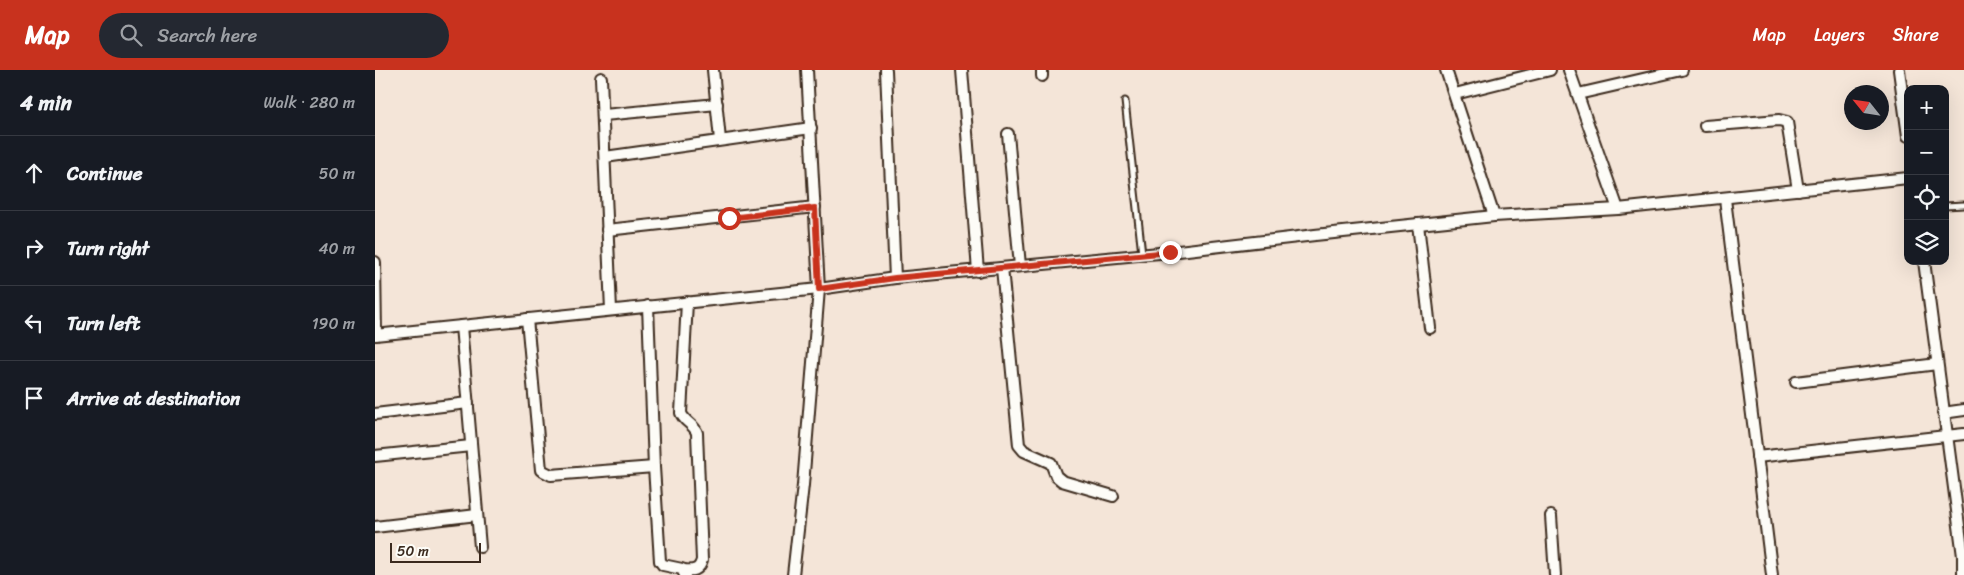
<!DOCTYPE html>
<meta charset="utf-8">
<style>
body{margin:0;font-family:Sriracha,sans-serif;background:#242831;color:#f1f3f6}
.controls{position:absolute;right:15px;top:15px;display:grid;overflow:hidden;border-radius:10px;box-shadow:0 5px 20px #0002}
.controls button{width:45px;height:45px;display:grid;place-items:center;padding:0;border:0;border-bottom:1px solid #363941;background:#171b24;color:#f1f3f6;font:25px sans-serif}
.compass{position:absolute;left:1469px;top:15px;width:45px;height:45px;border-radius:50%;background:#171b24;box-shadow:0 5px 20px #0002;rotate:300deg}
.scale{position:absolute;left:15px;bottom:12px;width:91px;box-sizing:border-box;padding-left:5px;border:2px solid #3b2a1e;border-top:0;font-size:14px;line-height:18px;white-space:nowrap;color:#3b2a1e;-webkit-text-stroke:4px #fdfcf7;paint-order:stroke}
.stop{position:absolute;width:15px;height:15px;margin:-11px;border:4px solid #c8321e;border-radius:50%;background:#fff}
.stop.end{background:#c8321e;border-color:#fff;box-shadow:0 1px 5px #0008}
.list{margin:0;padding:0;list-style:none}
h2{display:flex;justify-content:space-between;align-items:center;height:65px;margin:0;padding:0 20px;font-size:21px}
h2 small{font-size:16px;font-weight:400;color:#9ea1a6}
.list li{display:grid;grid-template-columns:32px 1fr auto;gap:15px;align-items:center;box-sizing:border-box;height:75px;padding:0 20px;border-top:1px solid #363941}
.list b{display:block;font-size:19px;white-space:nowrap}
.list em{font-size:16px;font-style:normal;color:#9ea1a6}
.icon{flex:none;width:28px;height:28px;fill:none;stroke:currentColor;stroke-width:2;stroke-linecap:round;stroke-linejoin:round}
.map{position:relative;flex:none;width:1589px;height:505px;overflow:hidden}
header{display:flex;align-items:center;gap:30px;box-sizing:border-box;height:70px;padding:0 25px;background:#c8321e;color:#fff}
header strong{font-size:24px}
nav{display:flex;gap:28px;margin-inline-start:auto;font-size:18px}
.search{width:350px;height:45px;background:#242831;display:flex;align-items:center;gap:12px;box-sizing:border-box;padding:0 18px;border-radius:28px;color:#9ea1a6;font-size:19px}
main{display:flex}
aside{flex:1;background:#171b24}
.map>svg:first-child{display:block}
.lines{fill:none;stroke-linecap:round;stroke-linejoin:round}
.service-casing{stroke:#3b2a1e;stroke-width:9}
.minor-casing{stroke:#3b2a1e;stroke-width:14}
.service{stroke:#fdfcf7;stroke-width:5}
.minor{stroke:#fdfcf7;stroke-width:10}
.route{stroke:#c8321e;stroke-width:6}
</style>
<header>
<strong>Map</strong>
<div class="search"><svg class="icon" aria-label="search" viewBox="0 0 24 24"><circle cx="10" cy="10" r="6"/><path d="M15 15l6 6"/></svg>Search here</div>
<nav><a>Map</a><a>Layers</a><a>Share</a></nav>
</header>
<main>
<aside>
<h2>4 min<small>Walk · 280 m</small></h2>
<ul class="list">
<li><svg class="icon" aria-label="ahead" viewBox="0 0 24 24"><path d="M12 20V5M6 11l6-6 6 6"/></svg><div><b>Continue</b></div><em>50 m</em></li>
<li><svg class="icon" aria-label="right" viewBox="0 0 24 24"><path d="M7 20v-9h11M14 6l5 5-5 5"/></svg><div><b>Turn right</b></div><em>40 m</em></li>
<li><svg class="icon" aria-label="left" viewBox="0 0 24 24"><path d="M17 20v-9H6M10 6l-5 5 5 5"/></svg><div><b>Turn left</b></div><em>190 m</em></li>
<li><svg class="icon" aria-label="arrive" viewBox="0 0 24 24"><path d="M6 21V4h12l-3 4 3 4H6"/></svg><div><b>Arrive at destination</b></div></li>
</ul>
</aside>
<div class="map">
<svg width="1589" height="505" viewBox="0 0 1589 505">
<rect width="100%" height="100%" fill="#f4e5d8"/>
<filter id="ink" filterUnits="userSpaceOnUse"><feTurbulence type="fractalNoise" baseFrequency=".02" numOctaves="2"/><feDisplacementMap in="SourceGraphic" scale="10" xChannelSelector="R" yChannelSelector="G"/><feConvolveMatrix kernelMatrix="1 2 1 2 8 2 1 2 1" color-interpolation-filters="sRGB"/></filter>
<g filter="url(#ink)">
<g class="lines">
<defs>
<g id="service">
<polyline points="750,31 767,184"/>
<polyline points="1570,136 1589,135"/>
</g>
<g id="minor">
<polyline points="338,0 345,70"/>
<polyline points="511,0 520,208"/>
<polyline points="587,0 603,201"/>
<polyline points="667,0 667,6"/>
<polyline points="1071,0 1119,146"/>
<polyline points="1194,0 1243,139"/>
<polyline points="1524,0 1533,66"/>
<polyline points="226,8 236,240"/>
<polyline points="1080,24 1175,0"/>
<polyline points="1203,24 1307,0"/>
<polyline points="229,45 342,34"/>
<polyline points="1330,56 1404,50 1412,52 1423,120"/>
<polyline points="633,64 645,196"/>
<polyline points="230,87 436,58"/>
<polyline points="1350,129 1397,505"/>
<polyline points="1043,154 1055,258"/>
<polyline points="232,160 440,137"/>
<polyline points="1549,191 1588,486 1588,505"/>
<polyline points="0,192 1,265"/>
<polyline points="627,198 644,375 649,381 676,393 681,406 687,411 738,426"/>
<polyline points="273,236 279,397 285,491 288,495 307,499 310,505"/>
<polyline points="152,249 166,400 176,405 279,397"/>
<polyline points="86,256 105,477"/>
<polyline points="0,265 444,219 520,208 795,182 940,165 1119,146 1243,139 1533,108"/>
<polyline points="1421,312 1562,294"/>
<polyline points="1568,343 1589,340"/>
<polyline points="0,344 93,333"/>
<polyline points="0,386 96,376"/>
<polyline points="1382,387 1589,364"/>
<polyline points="1176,446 1180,505"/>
<polyline points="0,457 102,445"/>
<path d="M308 500C318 501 324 501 327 490L322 363C319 354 309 352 306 343L312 232"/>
<polyline points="418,505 428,415 444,219 432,0"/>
</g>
</defs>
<use href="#service" class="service-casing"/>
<use href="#minor" class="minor-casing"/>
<use href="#service" class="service"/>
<use href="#minor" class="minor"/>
</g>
</g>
<g class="lines" filter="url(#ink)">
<polyline class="route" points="354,148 440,138 444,219 520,208 795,182"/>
</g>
</svg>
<div class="controls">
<button>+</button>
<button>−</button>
<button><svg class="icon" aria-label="locate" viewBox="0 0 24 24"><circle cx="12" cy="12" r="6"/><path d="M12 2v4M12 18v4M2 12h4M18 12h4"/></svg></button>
<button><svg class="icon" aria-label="layers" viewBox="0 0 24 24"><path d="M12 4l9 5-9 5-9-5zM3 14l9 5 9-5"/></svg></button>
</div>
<svg class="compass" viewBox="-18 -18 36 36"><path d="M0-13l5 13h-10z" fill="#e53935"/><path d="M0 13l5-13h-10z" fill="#9ea1a6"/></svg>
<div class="scale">50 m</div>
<div class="stop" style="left:354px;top:148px"></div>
<div class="stop end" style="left:795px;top:182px"></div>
</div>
</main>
